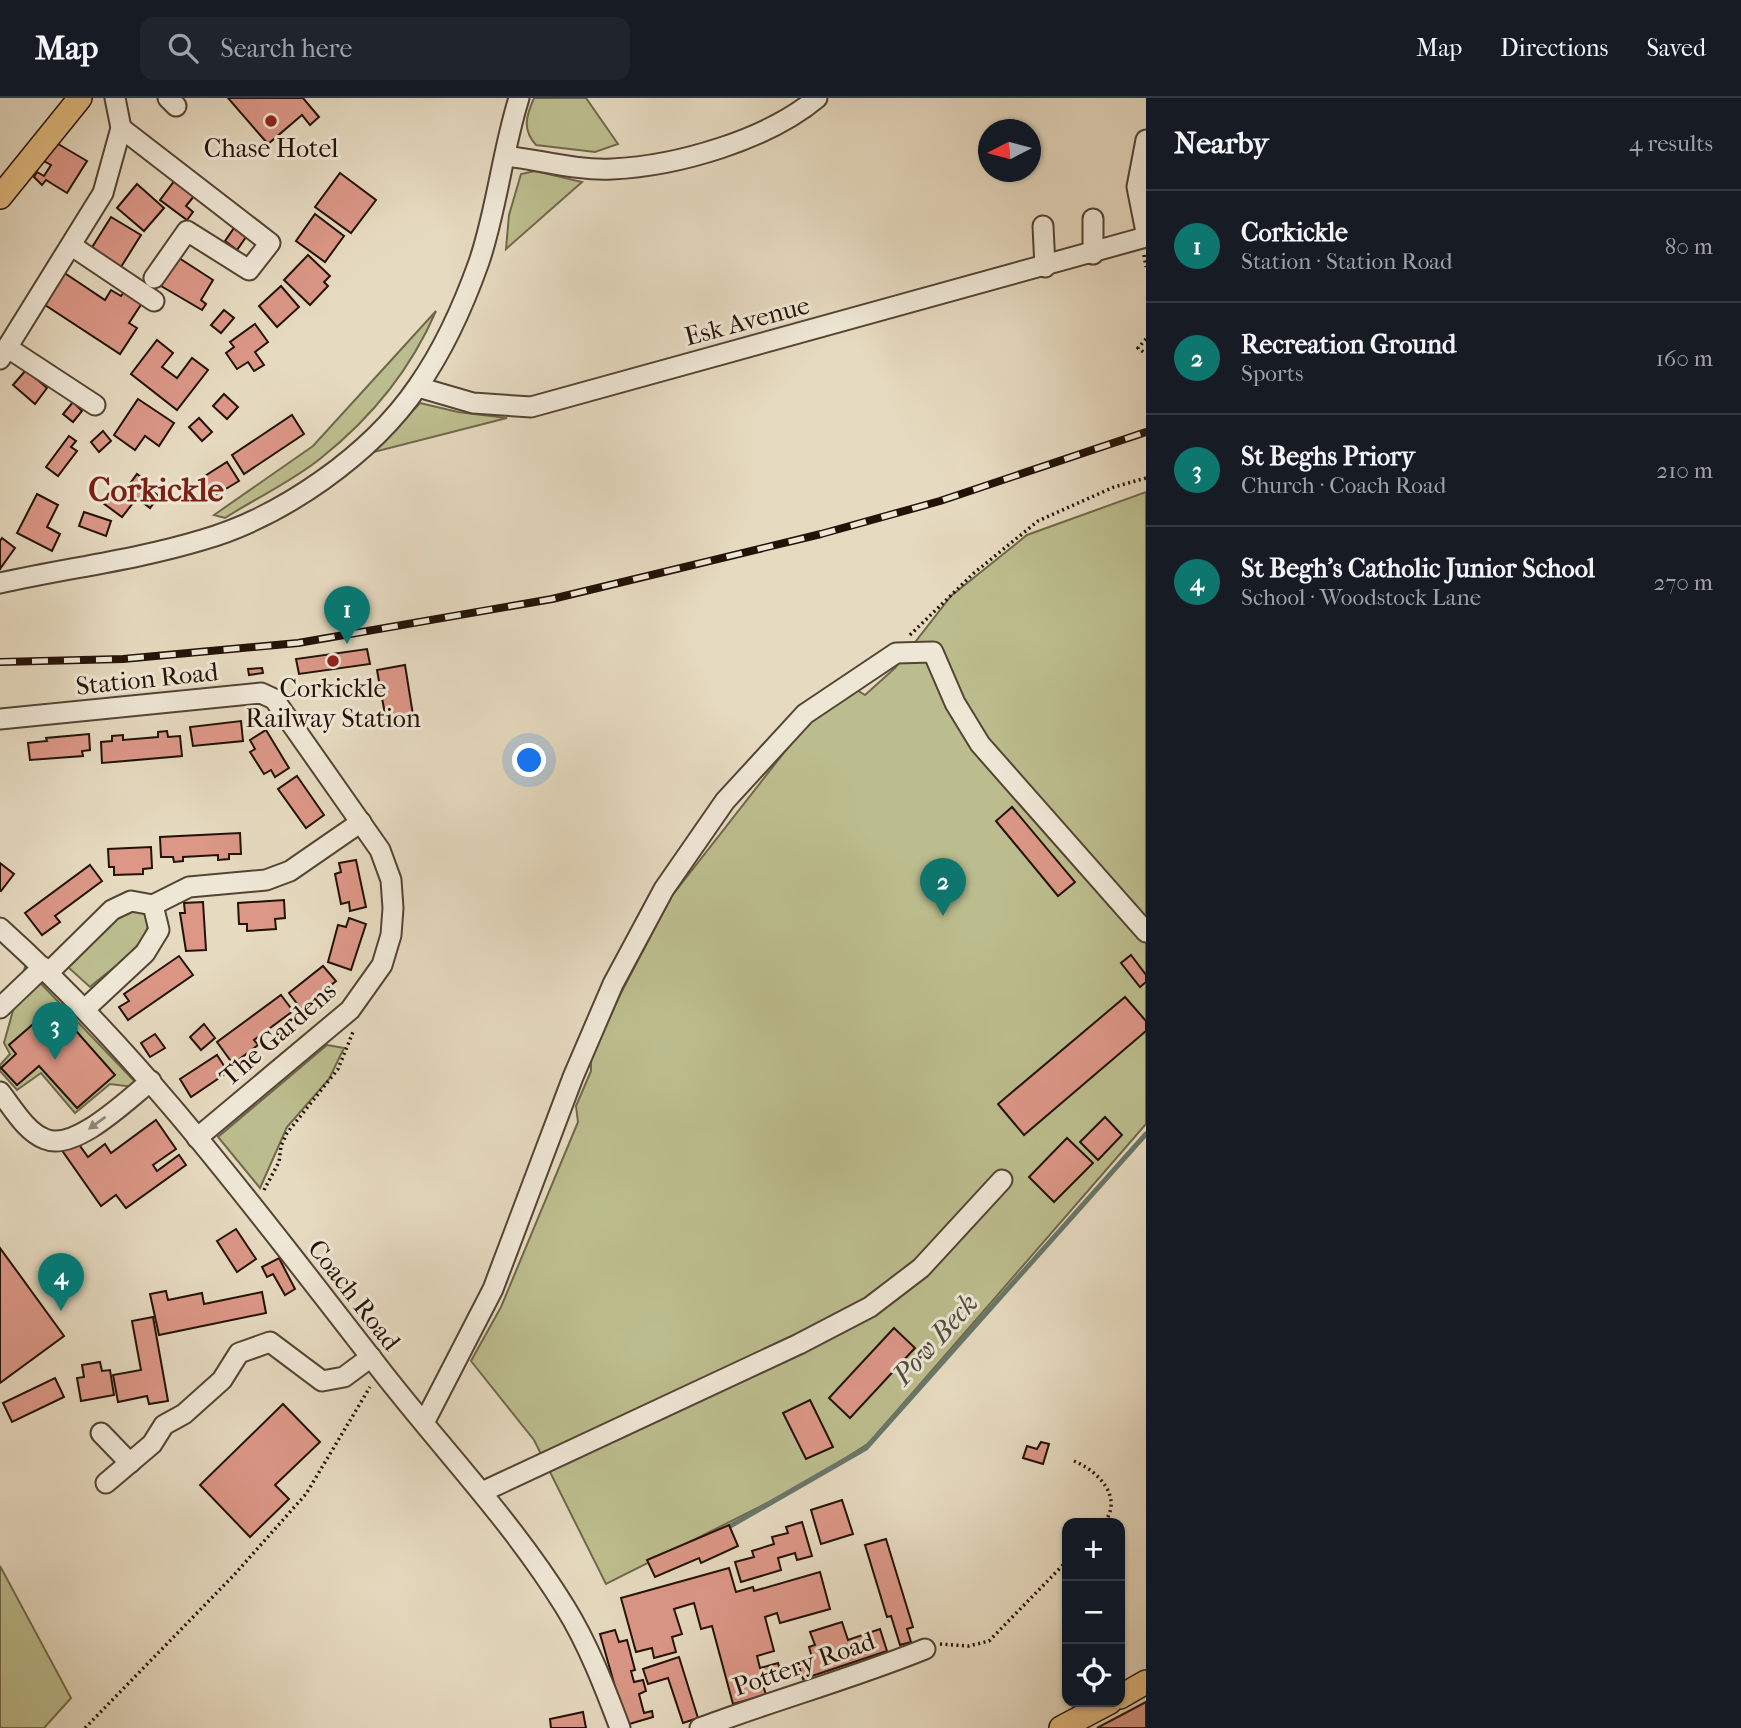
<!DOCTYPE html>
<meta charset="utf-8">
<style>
body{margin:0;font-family:"IM FELL French Canon",serif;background:#20242c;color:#f1f3f6}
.controls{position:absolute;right:21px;bottom:21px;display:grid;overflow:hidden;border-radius:14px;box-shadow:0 2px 5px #0004}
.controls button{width:63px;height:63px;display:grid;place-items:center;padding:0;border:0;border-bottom:2px solid #363941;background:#171b24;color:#f1f3f6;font:35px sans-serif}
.compass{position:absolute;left:978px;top:21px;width:63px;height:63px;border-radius:50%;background:#171b24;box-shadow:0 2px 5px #0004;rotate:264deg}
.you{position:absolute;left:530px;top:663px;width:24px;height:24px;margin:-18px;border:5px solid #fff;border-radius:50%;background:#1a73e8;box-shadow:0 0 0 10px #1a73e833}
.badge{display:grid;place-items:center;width:46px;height:46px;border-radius:50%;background:#0f766e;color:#fff;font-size:23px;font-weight:700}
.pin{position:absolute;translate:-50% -58px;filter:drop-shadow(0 2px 4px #0008)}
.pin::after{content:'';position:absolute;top:37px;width:24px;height:21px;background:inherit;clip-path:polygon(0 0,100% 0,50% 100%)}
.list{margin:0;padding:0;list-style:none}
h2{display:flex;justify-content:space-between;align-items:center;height:91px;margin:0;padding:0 28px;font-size:30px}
h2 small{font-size:23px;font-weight:400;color:#9ea1a6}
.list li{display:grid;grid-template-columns:46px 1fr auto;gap:21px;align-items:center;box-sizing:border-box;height:112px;padding:0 28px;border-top:2px solid #363941}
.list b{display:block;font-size:26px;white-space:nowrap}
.list p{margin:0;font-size:23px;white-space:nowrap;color:#9ea1a6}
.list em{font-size:23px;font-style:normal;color:#9ea1a6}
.icon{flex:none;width:38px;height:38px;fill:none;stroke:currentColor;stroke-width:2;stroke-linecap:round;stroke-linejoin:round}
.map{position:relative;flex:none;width:1146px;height:1630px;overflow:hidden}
header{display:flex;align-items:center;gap:42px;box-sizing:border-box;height:98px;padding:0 35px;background:#171b24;border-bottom:2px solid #363941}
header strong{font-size:33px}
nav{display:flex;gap:38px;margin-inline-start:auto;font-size:24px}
.search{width:490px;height:63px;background:#20242c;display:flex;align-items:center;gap:18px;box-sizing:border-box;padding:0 24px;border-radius:14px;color:#9ea1a6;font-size:26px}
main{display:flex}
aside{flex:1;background:#171b24}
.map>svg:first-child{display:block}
.green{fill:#bcbd8e;stroke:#70684a;stroke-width:2}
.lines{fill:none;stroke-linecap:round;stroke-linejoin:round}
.stream{stroke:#69776a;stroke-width:5}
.building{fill:#dc9787;stroke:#231206;stroke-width:2}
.minor-casing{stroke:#544434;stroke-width:23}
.major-casing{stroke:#231206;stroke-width:26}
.path{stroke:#231206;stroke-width:3.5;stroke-dasharray:2 3.5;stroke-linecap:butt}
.minor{stroke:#efe7d6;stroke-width:19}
.major{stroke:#e3bd80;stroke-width:23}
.rail-casing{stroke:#231206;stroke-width:8}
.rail{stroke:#efe7d6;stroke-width:5;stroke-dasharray:16;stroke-linecap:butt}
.oneway{fill:#938778}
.poi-dot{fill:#8f2418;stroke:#efe7d6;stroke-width:2.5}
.labels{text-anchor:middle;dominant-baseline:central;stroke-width:6;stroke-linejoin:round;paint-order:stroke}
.poi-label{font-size:26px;fill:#231206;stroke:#efe7d6}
.street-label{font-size:26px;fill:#231206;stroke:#efe7d6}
.water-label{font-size:28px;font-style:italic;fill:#4c4d40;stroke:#efe7d6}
.district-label{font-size:33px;font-weight:bold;fill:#7a1f14;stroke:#efe7d6}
</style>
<header>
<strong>Map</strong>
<div class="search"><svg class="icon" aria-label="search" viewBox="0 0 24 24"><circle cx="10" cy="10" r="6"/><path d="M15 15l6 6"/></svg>Search here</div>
<nav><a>Map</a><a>Directions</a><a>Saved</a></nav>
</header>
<main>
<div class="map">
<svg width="1146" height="1630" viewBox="0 0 1146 1630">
<rect width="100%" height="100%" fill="#e6dac0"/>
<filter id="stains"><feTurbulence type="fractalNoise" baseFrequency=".00286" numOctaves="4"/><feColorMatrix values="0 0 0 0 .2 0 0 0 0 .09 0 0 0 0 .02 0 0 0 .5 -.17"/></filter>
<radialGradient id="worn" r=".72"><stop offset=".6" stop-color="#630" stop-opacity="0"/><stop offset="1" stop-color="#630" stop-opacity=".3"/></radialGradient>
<g class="green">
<path d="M534 0H586L618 46 595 54 536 47C522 32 526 18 534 0Z"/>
<polygon points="535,73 582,84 506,151 509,117 521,76"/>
<path d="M436 213C411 271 370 321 321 360 293 383 256 400 225 420L214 417 313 348Z"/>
<polygon points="420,305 458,314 507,320 374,354"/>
<polygon points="1146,394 1146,1026 869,1345 807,1385 606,1486 534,1342 471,1263 501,1209 578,1024 576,1008 591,973 591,960 621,895 671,799 804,629 830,604 855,591 865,597 895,570 951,498 1027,437"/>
<path d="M139 810 148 813C156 844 111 870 90 889L68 869 124 813Z"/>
<polygon points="25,869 141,990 110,986 75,1015 41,975 17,992 0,973 0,967 10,956 4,945"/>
<polygon points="327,947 344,950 329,981 287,1029 260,1090 218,1039"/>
<polygon points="0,1468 71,1600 44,1630 0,1630"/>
</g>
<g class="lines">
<polyline class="stream" points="725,1431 866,1350 1146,1036"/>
</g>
<g class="building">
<polygon points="228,0 303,0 319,19 310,27 302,17 268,46"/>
<polygon points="53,43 87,63 67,95 46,82 42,87 34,79 37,74 44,78 51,67 42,62"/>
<polygon points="340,75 376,102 351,135 315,109"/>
<polygon points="175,82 195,97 186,108 193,114 187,122 160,102"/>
<polygon points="137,86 164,110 144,133 117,110"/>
<polygon points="315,116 344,138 325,164 296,143"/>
<polygon points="111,119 141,137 121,169 91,151"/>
<polygon points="234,130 246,139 237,152 225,143"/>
<polygon points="308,157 330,178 324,184 328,188 310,207 284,182"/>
<polygon points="179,160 213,182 201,202 206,206 202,212 161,188"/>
<polygon points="63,174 105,202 111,192 121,198 126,191 144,202 129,225 137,230 120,256 42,205"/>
<polygon points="281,188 299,209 277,229 259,208"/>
<polygon points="224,212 234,220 221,235 211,227"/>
<polygon points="255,226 268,244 255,254 264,267 254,273 248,264 237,271 226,255 234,249 230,244"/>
<polygon points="157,242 173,255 162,269 177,280 192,260 208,272 177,312 131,276"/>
<polygon points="26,272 47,290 35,306 13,287"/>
<polygon points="224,296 238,309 227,321 213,308"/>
<polygon points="138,301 174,325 159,348 145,338 135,352 114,337"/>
<polygon points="73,304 82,313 73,324 63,316"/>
<polygon points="292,317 304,336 244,376 232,357"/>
<polygon points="199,320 212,334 202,343 189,329"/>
<polygon points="103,333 111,343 99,354 91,344"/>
<polygon points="69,338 76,343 71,349 77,353 58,378 46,369"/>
<polygon points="227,364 239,383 209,401 197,383"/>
<polygon points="137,376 146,383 143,387 159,398 150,410 137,400 122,419 103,405 110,396 118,402"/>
<polygon points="37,396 58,407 47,429 60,436 52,453 17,435"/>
<polygon points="84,414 111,423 106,438 79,428"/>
<polygon points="2,440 15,450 0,471 0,443"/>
<polygon points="367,551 370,566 299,576 296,561"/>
<polygon points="405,567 413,617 386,622 377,572"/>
<polygon points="262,570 263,575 249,577 248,571"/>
<polygon points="241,623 243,643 193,648 190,629"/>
<polygon points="266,632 289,670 275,679 271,672 264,676 250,654 255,651 250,642"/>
<polygon points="167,633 168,639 180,638 182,658 102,665 101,644 112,643 112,638 123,637 123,642 158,639 158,634"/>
<polygon points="89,636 90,652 82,653 83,658 30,662 28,645 47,643 46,640"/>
<polygon points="297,678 324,717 306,730 278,691"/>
<polygon points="1012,709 1075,784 1058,798 996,723"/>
<polygon points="240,735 241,756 229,756 229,761 218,762 218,757 183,759 183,763 174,764 173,759 161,759 160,739"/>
<polygon points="151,749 152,770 143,771 143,776 114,777 114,769 109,769 108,751"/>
<polygon points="356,762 366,809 350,813 349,804 341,806 335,776 341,774 339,765"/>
<polygon points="0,765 14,776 1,793 0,792"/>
<polygon points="90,767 102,783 55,818 60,824 42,837 25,815"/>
<polygon points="284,802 285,820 275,821 276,831 247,833 247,826 239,826 238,805"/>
<polygon points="203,804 206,852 186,853 180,815 185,815 184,805"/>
<polygon points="349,820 366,826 351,872 328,864 338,827 346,829"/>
<polygon points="1131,857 1146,877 1146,884 1140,889 1121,865"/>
<polygon points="179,858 193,877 128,922 119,909 129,903 124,896"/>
<polygon points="323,868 336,883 301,911 289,895"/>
<polygon points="281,897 293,913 254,942 258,947 233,966 217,944"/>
<polygon points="1125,899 1146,923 1146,933 1024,1037 998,1006"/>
<polygon points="54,908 115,977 77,1010 39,968 17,987 1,970 16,956 9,947"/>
<polygon points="204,926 215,940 201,952 190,939"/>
<polygon points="155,936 165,950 150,959 141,945"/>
<polygon points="217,957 228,974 191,999 180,981"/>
<polygon points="1105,1019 1122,1037 1098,1062 1080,1044"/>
<polygon points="156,1022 176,1051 153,1067 157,1073 179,1057 186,1067 126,1110 116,1097 101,1108 61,1051 75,1041 88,1059 105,1046 111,1055"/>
<polygon points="1067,1040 1093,1065 1054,1104 1029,1079"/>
<polygon points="236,1131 256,1161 237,1174 217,1143"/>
<polygon points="0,1150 64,1238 0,1285"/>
<polygon points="279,1160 295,1191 285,1197 273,1176 267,1179 262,1169"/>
<polygon points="166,1193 168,1202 202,1195 204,1206 262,1194 266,1215 159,1237 150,1196"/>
<polygon points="153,1219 168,1303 149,1306 147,1298 118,1304 113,1277 141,1272 132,1223"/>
<polygon points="894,1230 915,1250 850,1320 829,1300"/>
<polygon points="100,1264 102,1273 110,1272 114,1297 81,1303 77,1280 84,1279 82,1267"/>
<polygon points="55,1280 64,1299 12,1324 3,1305"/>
<polygon points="810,1302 833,1349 806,1361 783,1315"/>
<polygon points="283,1306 320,1344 275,1387 289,1401 250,1439 200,1387"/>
<polygon points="1041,1344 1049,1346 1043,1366 1023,1360 1027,1348 1037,1351"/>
<polygon points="842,1402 853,1436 821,1446 811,1412"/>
<polygon points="802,1424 812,1458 797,1462 795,1455 778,1460 781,1472 741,1484 735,1464 754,1459 752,1453 774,1446 772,1439 788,1435 786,1429"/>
<polygon points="729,1427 738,1448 701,1465 699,1460 655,1479 647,1462"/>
<polygon points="886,1441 913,1529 907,1531 911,1544 900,1547 891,1518 887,1519 865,1447"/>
<polygon points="729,1470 736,1494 753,1489 754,1493 820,1474 830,1511 780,1525 777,1515 765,1519 774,1553 757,1558 760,1570 778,1565 781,1575 761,1580 766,1597 733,1606 712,1528 701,1531 694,1505 674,1511 682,1536 672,1539 676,1554 654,1560 652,1550 636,1554 621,1500"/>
<polygon points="842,1524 848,1542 880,1531 887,1553 803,1581 799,1568 813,1563 809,1549 815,1547 810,1534"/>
<polygon points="615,1532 619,1544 627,1542 635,1572 631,1573 634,1584 643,1582 646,1593 639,1596 644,1615 652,1613 653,1619 626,1627 600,1536"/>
<polygon points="679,1559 698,1620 683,1625 668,1580 648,1586 643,1571"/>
<polygon points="1146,1604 1146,1630 1097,1630"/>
<polygon points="583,1614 586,1630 551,1630 550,1621"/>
</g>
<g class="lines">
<defs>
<g id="minor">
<polyline points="168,0 176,8"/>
<polyline points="121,30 270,145 249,172 187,133 154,180"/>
<polyline points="1146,42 1137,89 1146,134"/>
<path d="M506 58C540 62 578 73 612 71 677 68 767 42 817 0"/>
<polyline points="1043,128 1045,169"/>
<polyline points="72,148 154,203"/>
<polyline points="1093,156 1093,121"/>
<polyline points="8,250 95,307"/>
<polyline points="0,261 103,95 121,30 115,0"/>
<polyline points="418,289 473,305 531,309 1146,139"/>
<path d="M0 485C67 470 136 462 202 442 282 419 371 357 418 288 444 251 464 206 479 164 497 111 502 54 519 0"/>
<polyline points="0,621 261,595 274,601 380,752 391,782 393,810 391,837 382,867 350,912 197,1040"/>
<path d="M0 830C145 960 260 1118 380 1271 442 1351 512 1423 565 1509 588 1546 605 1590 620 1630"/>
<polyline points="49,874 112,812 131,803 153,807 189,789 266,782 290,773 361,724"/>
<polyline points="0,910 43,869"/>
<polyline points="86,910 145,855 159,832 153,807"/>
<path d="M0 994C12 1009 26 1034 45 1041 75 1054 128 1001 151 983"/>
<polyline points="425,1323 493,1191 573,979 613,886 664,791 725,703 805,616 896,555 933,554 955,605 980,646 1146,834"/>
<polyline points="101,1335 130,1365"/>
<polyline points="106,1385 152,1346 164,1327 184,1316 222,1282 239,1255 270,1244 322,1283 344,1279 371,1259"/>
<polyline points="482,1394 799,1246 870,1209 921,1170 1002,1082"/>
<path d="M700 1630C774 1602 851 1581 925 1551"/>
</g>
<g id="major">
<polyline points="0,99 80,0"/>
<polyline points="1120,1599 1146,1584"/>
<polyline points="1061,1630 1110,1604"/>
</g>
</defs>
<use href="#minor" class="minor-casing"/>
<use href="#major" class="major-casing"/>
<g class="path">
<polyline points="1144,157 1146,169"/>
<polyline points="1146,241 1138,250 1146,256"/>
<polyline points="910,537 974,475 1038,423 1114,389 1146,380"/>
<polyline points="264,1092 279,1064 281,1048 287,1035 338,971 353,934"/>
<path d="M1074 1363C1098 1373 1124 1399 1104 1425"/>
<polyline points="940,1546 969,1548 989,1543 1067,1463"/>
<polyline points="85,1630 234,1477 306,1396 370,1289"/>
</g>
<use href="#minor" class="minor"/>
<use href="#major" class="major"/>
<defs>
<polyline id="rail" points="0,564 123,561 298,545 552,501 821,436 940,403 1146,334"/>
</defs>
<use href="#rail" class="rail-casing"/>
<use href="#rail" class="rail"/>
</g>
<defs><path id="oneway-solid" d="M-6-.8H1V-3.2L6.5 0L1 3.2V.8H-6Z" transform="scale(1.75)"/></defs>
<use class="oneway" href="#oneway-solid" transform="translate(97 1025) rotate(144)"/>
<g class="poi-dot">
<circle cx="271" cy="23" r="7"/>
<circle cx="333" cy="563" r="7"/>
</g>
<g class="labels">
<g class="poi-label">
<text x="271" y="50">Chase Hotel</text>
<text x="333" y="590">Corkickle<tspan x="333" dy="30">Railway Station</tspan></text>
</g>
<g class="street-label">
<text transform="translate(747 223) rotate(-15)">Esk Avenue</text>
<text transform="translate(147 581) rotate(-6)">Station Road</text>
<text transform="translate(278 936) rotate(-41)">The Gardens</text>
<text transform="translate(354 1197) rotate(52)">Coach Road</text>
<text transform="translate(804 1566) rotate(-19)">Pottery Road</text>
</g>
<g class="water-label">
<text transform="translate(935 1241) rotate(-48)">Pow Beck</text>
</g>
<g class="district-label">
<text x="156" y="392">Corkickle</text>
</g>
</g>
<rect width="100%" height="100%" filter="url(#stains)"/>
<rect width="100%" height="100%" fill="url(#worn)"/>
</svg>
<div class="controls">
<button>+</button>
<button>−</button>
<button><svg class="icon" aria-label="locate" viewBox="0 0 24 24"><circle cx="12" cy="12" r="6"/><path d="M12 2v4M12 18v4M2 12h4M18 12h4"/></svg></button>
</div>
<svg class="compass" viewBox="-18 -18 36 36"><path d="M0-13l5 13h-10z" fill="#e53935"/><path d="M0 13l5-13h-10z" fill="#9ea1a6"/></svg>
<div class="you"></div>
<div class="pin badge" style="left:347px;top:546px">1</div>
<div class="pin badge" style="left:943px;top:818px">2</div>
<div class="pin badge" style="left:55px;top:962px">3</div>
<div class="pin badge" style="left:61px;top:1213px">4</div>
</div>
<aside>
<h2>Nearby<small>4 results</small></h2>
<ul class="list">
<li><span class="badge">1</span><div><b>Corkickle</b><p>Station · Station Road</p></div><em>80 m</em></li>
<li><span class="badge">2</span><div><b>Recreation Ground</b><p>Sports</p></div><em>160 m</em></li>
<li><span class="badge">3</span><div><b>St Beghs Priory</b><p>Church · Coach Road</p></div><em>210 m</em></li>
<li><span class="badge">4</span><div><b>St Begh's Catholic Junior School</b><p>School · Woodstock Lane</p></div><em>270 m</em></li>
</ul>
</aside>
</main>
